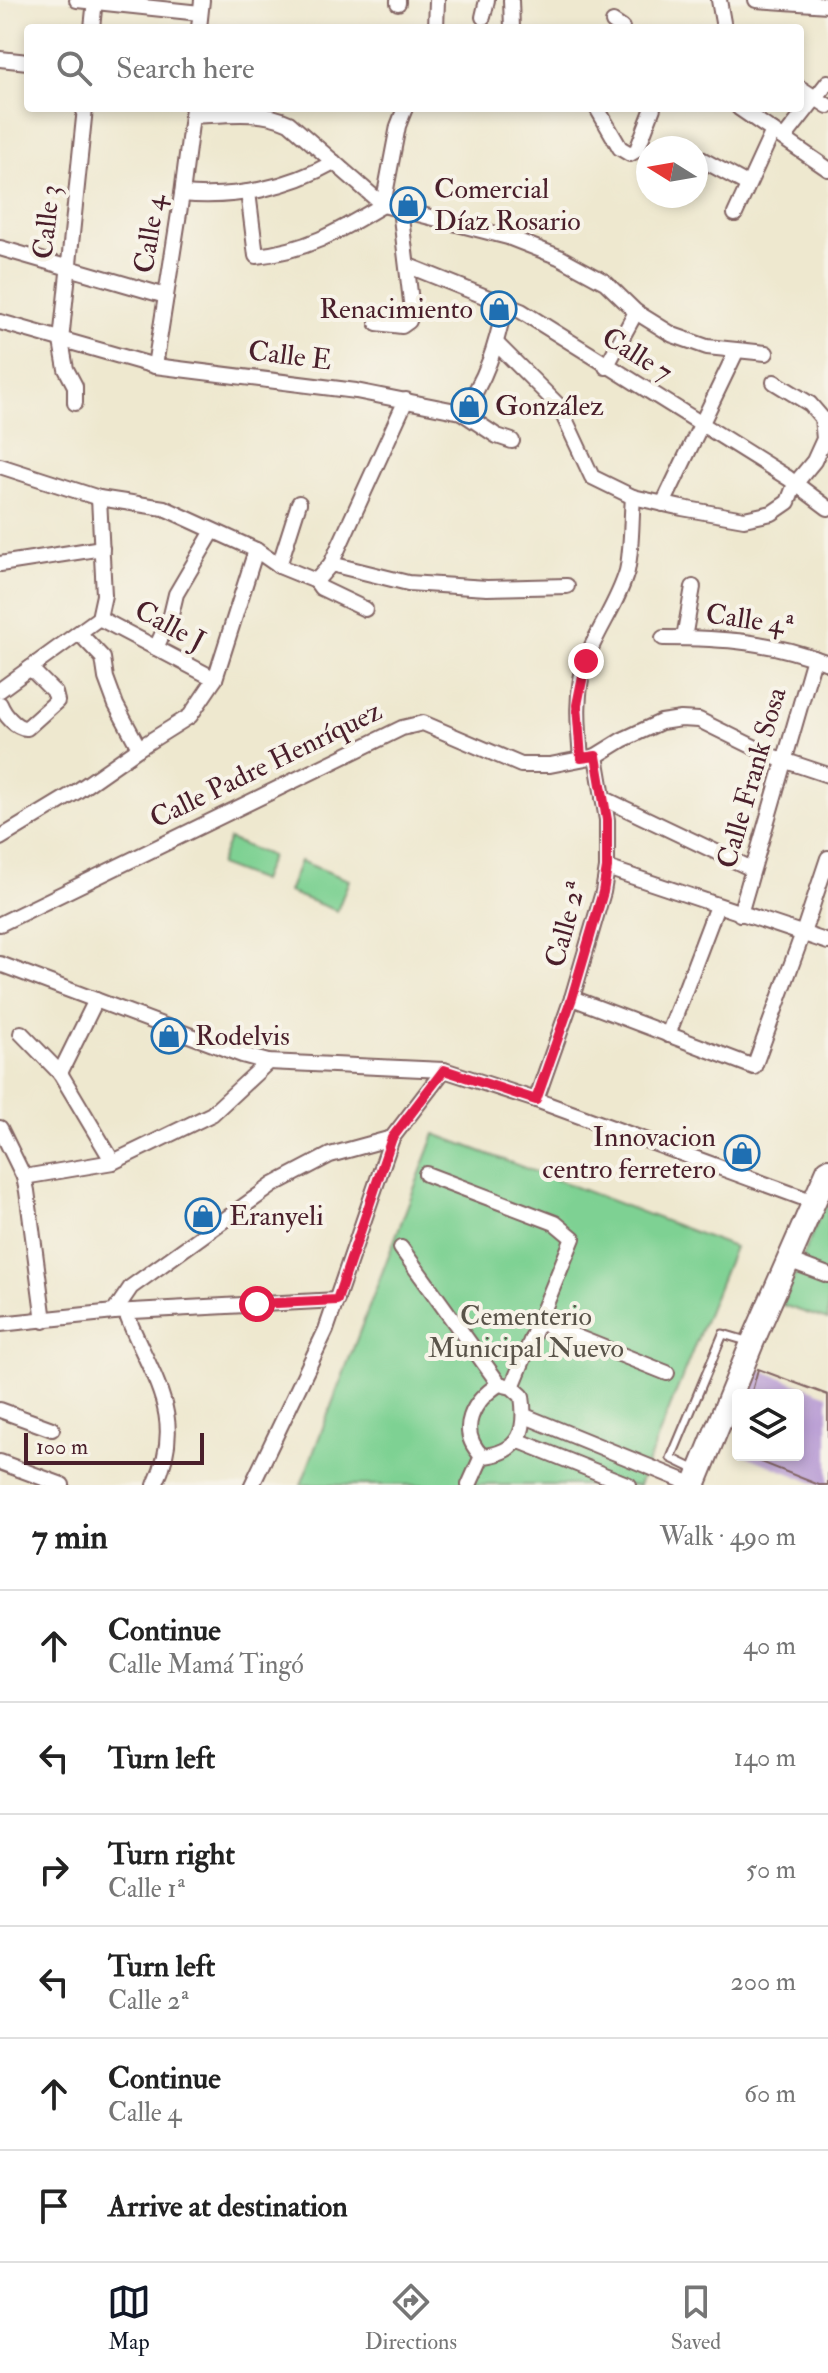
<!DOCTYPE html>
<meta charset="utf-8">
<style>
body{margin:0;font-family:"IM FELL Double Pica",serif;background:#f2f2f2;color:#222}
.controls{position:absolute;right:24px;bottom:24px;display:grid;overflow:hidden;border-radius:8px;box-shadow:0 4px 12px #0003}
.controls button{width:72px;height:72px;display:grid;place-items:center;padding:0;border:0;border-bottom:2px solid #e0e0e0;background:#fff;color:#222;font:40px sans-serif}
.compass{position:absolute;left:636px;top:136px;width:72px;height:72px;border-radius:50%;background:#fff;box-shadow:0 4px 12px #0003;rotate:281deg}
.scale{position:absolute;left:24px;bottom:20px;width:180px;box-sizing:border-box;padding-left:8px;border:4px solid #4a1f2b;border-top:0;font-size:22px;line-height:28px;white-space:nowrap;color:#4a1f2b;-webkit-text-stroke:6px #f7f3e8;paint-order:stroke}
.stop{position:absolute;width:24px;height:24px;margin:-18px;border:6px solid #e11d48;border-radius:50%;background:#fff}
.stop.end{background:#e11d48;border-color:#fff;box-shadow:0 2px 8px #0008}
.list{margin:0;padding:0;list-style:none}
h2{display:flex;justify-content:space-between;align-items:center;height:104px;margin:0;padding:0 32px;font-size:34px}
h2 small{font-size:26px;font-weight:400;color:#767676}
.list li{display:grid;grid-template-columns:52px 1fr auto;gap:24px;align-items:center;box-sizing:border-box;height:112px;padding:0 32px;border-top:2px solid #e0e0e0}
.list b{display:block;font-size:30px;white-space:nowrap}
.list p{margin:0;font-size:26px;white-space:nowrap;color:#767676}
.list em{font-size:26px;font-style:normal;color:#767676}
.icon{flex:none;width:44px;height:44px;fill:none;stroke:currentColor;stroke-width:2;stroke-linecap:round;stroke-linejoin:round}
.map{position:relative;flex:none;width:828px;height:1485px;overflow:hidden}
.search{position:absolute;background:#fff;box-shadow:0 4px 12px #0003;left:24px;right:24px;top:24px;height:88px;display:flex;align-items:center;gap:20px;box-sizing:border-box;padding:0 28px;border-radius:8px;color:#767676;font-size:30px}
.sheet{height:776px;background:#fff}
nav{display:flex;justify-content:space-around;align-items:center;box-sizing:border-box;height:112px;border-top:2px solid #e0e0e0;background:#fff;font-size:22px;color:#767676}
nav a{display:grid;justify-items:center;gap:4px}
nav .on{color:#111827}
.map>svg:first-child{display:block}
.green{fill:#7ed193;stroke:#64785f;stroke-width:2}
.building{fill:#bca1d5}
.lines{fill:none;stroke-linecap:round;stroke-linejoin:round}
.lane-casing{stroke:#836564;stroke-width:11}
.street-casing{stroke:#836564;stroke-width:18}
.primary-casing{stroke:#836564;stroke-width:26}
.lane{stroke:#fff;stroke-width:7}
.street{stroke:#fff;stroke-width:14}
.primary{stroke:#fff;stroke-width:22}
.route{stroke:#e11d48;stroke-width:10}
.labels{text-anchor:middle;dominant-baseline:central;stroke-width:8;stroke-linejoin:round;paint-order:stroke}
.poi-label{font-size:28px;fill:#4a1f2b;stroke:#f7f3e8;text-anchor:start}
.street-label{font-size:28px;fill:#4a1f2b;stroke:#f7f3e8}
.park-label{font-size:28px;fill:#5a544a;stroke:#f7f3e8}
</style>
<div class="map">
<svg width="828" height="1485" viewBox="0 0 828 1485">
<rect width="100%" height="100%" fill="#f7f3e8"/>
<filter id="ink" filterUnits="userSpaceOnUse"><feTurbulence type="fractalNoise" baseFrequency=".0125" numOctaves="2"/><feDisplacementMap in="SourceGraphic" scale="16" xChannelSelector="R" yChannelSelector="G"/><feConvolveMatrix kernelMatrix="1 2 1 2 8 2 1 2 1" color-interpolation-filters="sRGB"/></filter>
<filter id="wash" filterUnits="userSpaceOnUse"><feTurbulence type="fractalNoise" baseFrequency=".006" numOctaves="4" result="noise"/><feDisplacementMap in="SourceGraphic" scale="32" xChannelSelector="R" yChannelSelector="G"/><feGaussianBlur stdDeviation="1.8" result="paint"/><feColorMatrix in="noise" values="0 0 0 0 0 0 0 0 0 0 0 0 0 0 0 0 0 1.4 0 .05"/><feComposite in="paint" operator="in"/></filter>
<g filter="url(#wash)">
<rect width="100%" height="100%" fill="#eee8cf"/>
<g class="green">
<polygon points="229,839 271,856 261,881 219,865"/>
<polygon points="300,861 349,880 337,911 288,892"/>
<polygon points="435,1134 734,1247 639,1485 301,1485"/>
<polygon points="828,1197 828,1320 782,1305"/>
</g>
<g id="blocks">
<polygon class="building" points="758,1369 828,1395 828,1485 819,1485 746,1456 798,1455 798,1395 751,1395"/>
</g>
</g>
<g filter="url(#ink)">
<use href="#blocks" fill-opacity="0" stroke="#836564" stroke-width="2"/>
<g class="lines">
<defs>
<polyline id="lane" points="698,1471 671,1458 723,1334 750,1342"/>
<g id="street">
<polyline points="77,0 200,13"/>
<polyline points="511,0 512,28"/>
<polyline points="719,0 724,28"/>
<polyline points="756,0 828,5"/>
<polyline points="398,3 398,0"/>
<polyline points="483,17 487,0"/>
<polyline points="613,22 622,28"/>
<polyline points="92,28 95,0"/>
<polyline points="199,28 202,0"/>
<polyline points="436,28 437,0"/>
<polyline points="0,59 28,62"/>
<polyline points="800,88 828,106"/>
<polyline points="597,108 620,148 630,154 637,150 653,108"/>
<polyline points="739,108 828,169"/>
<path d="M192 116C223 115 261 109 289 123L383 205 508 237 559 257 605 282 636 312 673 335 707 347 766 353"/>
<polyline points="785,137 828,82"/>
<polyline points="701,159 747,184"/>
<path d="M248 192 256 256C309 250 339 231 383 205L398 126 405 108"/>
<path d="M182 194C235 199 288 188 334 162"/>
<polyline points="735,214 773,131"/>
<polyline points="0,248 166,296"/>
<polyline points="409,266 521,311 788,478 828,508"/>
<path d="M0 322 155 366 356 391 461 412C486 383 497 342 505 305"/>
<polyline points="377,323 402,326 409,321 412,310 400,209"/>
<polyline points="496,343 559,406 592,477 633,497 682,508 744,519 772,513 788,502 795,484 814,461 824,439 822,418 810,404 774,382"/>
<polyline points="155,366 182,194 193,108"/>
<polyline points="606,367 636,312"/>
<polyline points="75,403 75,386 66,369 61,341 85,108"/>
<polyline points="461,412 497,436 512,441"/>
<polyline points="0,466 99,498 164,508 256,550 279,566 316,581 331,564 406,400"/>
<polyline points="663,504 736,352"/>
<polyline points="0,564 102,548"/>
<polyline points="331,564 408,583 487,588 567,586"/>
<polyline points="279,566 299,503"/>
<polyline points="316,581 321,588 365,609"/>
<polyline points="99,618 215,679"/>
<polyline points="79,633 103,658 106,678 116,705 139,748"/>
<path d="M663 638C725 638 769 641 828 663"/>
<polyline points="684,638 693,587"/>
<polyline points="156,648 171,615 176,594 213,531"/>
<polyline points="0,690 99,618 104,595 99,498"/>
<path d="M0 704C4 714 16 729 27 728L57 701 55 693 30 668"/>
<path d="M581 758C578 725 575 692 586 660 597 630 618 603 627 571 632 548 631 521 633 497"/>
<polyline points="603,798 752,869"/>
<polyline points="0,838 76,792 139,748 190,716 215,679 256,550"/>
<polyline points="607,868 828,942"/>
<polyline points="740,914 814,658"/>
<polyline points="0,924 402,728 423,723 521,765 550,765 596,756 622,740 661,722 681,719 699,720 774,757 828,775"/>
<polyline points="0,964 242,1055 268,1062 444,1070 392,1138 330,1155 273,1185 131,1287 114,1312"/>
<polyline points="572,998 754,1067 803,933 828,858"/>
<polyline points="96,1000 60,1073 113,1162"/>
<polyline points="21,1033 60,1073"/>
<polyline points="668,1035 717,906"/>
<polyline points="444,1070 536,1100 814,1202"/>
<polyline points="536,1100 572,998 603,892 607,868 607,820 596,756"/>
<polyline points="0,1128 24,1177 27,1191 44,1321"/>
<polyline points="426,1174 555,1223 573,1238 512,1387"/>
<polyline points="24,1177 113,1162 144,1147 212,1114 268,1062"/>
<polyline points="401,1248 499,1384"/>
<polyline points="788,1260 828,1275"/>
<path d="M126 1313C150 1376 188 1415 155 1485"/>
<polyline points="539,1322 667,1373"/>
<polyline points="0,1324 114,1312 337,1300"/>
<path d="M499 1384 512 1387 522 1396C527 1430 521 1453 482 1456 456 1430 473 1401 499 1384Z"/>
<polyline points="0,1410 52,1429"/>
<polyline points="525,1416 694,1485"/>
<polyline points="517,1440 629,1485"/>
<polyline points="0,1462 62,1485"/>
<polyline points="252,1485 326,1330 392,1138"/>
<polyline points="469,1485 482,1456"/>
</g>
<polyline id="primary" points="694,1485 752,1343 828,1170"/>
</defs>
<use href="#lane" class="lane-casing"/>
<use href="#street" class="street-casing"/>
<use href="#primary" class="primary-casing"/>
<use href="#lane" class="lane"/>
<use href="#street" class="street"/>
<use href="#primary" class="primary"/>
</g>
</g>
<g class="lines" filter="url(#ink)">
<polyline class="route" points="257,1304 337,1300 392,1138 444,1070 536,1100 572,998 603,892 607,868 607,820 596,756 581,758 577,705 586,661"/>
</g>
<defs>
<symbol id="shop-ring" viewBox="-11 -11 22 22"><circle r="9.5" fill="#f7f3e8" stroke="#1f6fb2" stroke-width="1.5"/><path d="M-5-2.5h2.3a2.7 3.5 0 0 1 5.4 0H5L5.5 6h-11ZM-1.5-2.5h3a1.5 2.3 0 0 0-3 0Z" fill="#1f6fb2"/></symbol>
</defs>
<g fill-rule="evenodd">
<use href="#shop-ring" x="388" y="185" width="40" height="40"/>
<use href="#shop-ring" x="479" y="289" width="40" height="40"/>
<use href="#shop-ring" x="449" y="386" width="40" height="40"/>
<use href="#shop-ring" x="149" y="1016" width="40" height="40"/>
<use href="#shop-ring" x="722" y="1133" width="40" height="40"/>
<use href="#shop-ring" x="183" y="1196" width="40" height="40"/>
</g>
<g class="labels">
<g class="poi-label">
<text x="434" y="189">Comercial<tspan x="434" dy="32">Díaz Rosario</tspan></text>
<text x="473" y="309" text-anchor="end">Renacimiento</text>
<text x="495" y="406">González</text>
<text x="195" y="1036">Rodelvis</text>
<text x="716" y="1137" text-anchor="end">Innovacion<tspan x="716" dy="32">centro ferretero</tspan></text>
<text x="229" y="1216">Eranyeli</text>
</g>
<g class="street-label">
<text transform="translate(47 222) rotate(-84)">Calle 3</text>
<text transform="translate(150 234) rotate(-81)">Calle 4</text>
<text transform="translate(637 355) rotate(32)">Calle 7</text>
<text transform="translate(290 356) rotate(7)">Calle E</text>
<text transform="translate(750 620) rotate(8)">Calle 4ª</text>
<text transform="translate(170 626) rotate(28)">Calle J</text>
<text transform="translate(266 765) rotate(-26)">Calle Padre Henríquez</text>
<text transform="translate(752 778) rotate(-74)">Calle Frank Sosa</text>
<text transform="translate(566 924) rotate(-75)">Calle 2ª</text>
</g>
<g class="park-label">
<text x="526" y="1316">Cementerio<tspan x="526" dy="32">Municipal Nuevo</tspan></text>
</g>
</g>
</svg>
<div class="controls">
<button><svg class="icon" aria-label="layers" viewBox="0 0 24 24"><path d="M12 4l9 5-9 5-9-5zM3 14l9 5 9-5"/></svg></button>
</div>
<svg class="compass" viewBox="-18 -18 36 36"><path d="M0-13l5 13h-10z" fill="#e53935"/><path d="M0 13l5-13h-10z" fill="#767676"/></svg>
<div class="scale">100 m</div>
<div class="stop" style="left:257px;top:1304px"></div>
<div class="stop end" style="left:586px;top:661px"></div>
<div class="search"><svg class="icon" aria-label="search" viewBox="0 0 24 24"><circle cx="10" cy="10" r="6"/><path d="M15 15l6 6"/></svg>Search here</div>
</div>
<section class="sheet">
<h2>7 min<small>Walk · 490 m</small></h2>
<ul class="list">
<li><svg class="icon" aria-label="ahead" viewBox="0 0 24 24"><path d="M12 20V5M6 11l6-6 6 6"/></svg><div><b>Continue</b><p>Calle Mamá Tingó</p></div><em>40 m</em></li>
<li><svg class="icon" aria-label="left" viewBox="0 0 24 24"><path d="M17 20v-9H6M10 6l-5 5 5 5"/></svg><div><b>Turn left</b></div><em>140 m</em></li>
<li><svg class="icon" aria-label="right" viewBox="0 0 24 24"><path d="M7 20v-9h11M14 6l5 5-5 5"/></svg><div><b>Turn right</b><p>Calle 1ª</p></div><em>50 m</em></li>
<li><svg class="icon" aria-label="left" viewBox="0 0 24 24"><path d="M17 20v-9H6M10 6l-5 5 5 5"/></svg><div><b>Turn left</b><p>Calle 2ª</p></div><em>200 m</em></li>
<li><svg class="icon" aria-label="ahead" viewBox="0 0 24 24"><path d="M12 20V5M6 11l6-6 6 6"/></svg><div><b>Continue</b><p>Calle 4</p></div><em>60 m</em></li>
<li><svg class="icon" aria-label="arrive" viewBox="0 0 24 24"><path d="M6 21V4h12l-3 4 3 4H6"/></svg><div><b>Arrive at destination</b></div></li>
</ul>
</section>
<nav>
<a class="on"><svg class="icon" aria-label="map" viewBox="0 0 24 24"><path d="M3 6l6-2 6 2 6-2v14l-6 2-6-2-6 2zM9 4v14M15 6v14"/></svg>Map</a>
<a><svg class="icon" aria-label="directions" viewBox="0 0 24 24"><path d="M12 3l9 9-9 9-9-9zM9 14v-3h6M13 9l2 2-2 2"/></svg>Directions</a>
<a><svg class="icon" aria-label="saved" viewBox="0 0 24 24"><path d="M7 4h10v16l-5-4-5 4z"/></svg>Saved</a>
</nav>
